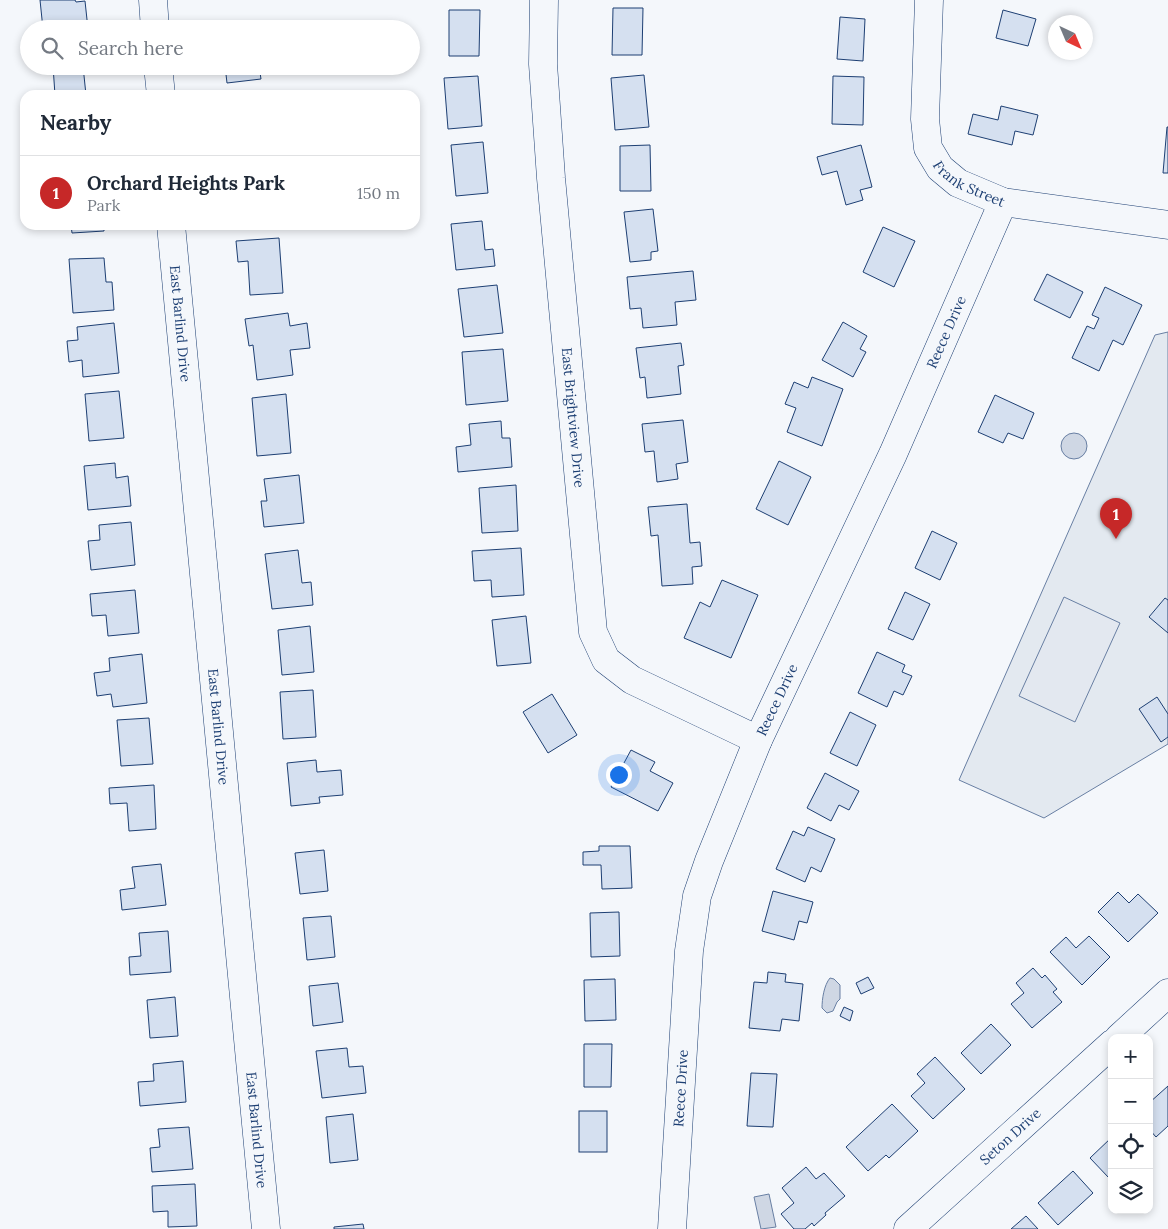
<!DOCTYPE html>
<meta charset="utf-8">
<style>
body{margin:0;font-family:Lora,serif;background:#f6f6f7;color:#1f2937}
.controls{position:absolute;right:15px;bottom:15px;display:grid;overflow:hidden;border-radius:10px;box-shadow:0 2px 8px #0003}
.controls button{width:45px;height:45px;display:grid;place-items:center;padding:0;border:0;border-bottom:1px solid #e0e1e3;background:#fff;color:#1f2937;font:25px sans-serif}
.compass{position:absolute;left:1048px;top:15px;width:45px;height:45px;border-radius:50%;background:#fff;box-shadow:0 2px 8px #0003;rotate:136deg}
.you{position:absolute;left:618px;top:774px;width:18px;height:18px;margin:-12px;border:4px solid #fff;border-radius:50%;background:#1a73e8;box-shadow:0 0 0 8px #1a73e833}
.badge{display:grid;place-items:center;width:32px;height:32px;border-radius:50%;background:#c62828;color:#fff;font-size:16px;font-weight:700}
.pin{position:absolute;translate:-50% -41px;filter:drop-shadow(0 1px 2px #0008)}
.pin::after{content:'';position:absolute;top:26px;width:18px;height:15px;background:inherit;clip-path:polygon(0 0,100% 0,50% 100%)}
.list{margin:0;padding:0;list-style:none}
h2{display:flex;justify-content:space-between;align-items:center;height:65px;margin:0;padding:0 20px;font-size:21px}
h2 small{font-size:16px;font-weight:400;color:#747a83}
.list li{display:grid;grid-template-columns:32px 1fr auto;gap:15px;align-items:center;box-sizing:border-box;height:75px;padding:0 20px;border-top:1px solid #e0e1e3}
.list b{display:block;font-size:19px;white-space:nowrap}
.list p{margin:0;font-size:16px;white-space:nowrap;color:#747a83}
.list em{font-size:16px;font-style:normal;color:#747a83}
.icon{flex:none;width:28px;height:28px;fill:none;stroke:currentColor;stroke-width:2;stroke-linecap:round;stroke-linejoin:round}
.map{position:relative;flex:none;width:1168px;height:1229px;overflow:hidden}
.search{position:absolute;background:#fff;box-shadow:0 2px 8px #0003;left:20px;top:20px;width:400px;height:55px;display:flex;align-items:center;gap:12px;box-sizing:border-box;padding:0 18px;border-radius:28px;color:#747a83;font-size:19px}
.panel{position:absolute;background:#fff;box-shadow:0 2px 8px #0003;left:20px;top:90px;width:400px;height:140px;border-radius:15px}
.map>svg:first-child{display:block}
.green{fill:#e3e9f0;stroke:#687fa3}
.parking{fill:#e3e8f0;stroke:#687fa3}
.water{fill:#cfd7e4;stroke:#687fa3}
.building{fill:#d5e0f0;stroke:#1d3f73}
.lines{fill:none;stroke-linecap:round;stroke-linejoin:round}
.minor-casing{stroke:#1d3f73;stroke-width:29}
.minor{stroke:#f4f7fb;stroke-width:28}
.labels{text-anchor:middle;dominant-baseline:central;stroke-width:4;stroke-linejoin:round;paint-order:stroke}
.street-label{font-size:14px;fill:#1d3f73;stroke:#f4f7fb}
</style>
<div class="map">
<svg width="1168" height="1229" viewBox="0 0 1168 1229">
<rect width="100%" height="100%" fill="#f4f7fb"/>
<polygon class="green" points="1168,332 1168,744 1044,818 959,780 1155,335"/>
<polygon class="parking" points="1064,597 1120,623 1075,722 1019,696"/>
<g class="water">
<circle cx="1074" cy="446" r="13"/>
<path d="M830 978 834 979 840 985V999L837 1002 833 1011 827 1013 822 1008C822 999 824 985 830 978Z"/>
<polygon points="769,1194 776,1227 761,1229 754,1197"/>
</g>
<g class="building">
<polygon points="40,0 75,0 76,2 85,1 88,29 43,29"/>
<polygon points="613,8 643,8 642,55 612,55"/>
<polygon points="449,10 480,10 479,56 449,56"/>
<polygon points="1003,10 1036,19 1028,46 996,38"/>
<polygon points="840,17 865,19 863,61 837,59"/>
<polygon points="53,66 83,66 86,95 55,95"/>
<polygon points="225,66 259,66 261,79 227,83"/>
<polygon points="644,75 649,127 615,130 611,78"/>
<polygon points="478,76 482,126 448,129 444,78"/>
<polygon points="833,76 864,77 863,125 832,124"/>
<polygon points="1001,106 1038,115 1033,135 1015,131 1012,145 968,134 973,114 998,120"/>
<polygon points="1167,127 1168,127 1168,173 1163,173"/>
<polygon points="483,142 488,193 456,196 451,145"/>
<polygon points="650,145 651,191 620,191 620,146"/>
<polygon points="861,145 872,187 860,190 863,200 846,205 837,171 822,175 817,157"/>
<polygon points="653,209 658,251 651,252 651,260 630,262 624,212"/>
<polygon points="482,221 485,250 493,249 495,266 456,270 451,224"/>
<polygon points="71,225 104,225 104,231 72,233"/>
<polygon points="883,227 915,241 894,287 863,272"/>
<polygon points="279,238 283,293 250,295 248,261 238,262 236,241"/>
<polygon points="104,258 106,282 112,282 114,310 73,313 69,259"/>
<polygon points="693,271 696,300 675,302 677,325 643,328 641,308 630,309 627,277"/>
<polygon points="1047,274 1083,292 1070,318 1034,300"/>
<polygon points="497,285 503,333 464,337 458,289"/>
<polygon points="1105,287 1142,305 1123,345 1113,340 1099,371 1072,358 1087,326 1094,329 1099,318 1092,315"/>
<polygon points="288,313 290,326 307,323 310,348 290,350 293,375 257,380 253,345 249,346 245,319"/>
<polygon points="843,322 867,336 860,349 866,352 853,377 822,360"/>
<polygon points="114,323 119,373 83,377 82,360 69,362 67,341 78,340 77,327"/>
<polygon points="681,343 684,365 678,366 681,394 647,398 645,377 640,378 636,348"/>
<polygon points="503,349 508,401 466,405 462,352"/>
<polygon points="812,377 843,389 822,446 787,432 796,408 785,404 794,382 808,388"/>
<polygon points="119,391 124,438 89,441 85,394"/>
<polygon points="286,394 291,453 257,456 252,398"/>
<polygon points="995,395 1034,413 1023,439 1008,433 1003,443 978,432"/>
<polygon points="683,420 688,462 676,464 678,479 657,482 654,451 645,452 642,424"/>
<polygon points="501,421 502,438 510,438 512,467 458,472 456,447 471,445 469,424"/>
<polygon points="779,461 811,477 788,525 756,509"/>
<polygon points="115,463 116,478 128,476 131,506 88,510 84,466"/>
<polygon points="299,475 304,523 264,527 261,501 267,501 264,479"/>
<polygon points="516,485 518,531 482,533 479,488"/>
<polygon points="687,504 690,543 700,542 702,566 692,567 693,584 662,586 658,535 651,536 648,507"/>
<polygon points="131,522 135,565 91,570 88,541 100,540 99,525"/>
<polygon points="932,531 957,543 940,580 915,568"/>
<polygon points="521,548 524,595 492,597 491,580 474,581 472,551"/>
<polygon points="298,550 302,583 311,582 313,605 272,609 265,554"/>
<polygon points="722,580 758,595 731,658 684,638 700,602 710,607"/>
<polygon points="135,590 139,633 108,636 106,615 92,616 90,594"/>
<polygon points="905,592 930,604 913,640 888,629"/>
<polygon points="1165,598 1168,600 1168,633 1149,617"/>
<polygon points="526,616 531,663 497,666 492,620"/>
<polygon points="310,626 314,672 282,675 278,630"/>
<polygon points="877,652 905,665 902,672 912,676 903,695 894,691 887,707 858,693"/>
<polygon points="142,654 147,703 113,707 111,694 97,696 94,673 110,671 109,658"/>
<polygon points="313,690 316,737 283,739 280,692"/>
<polygon points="552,694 577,735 548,753 523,712"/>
<polygon points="1157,697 1168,714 1168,737 1161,742 1139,709"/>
<polygon points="850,712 876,725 857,766 830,753"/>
<polygon points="149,718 153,764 121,766 117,720"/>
<polygon points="631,750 655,762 650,771 673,783 658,811 611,787"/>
<polygon points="316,760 317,772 341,770 343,795 319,797 320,803 291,806 287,763"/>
<polygon points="825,773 859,791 849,810 839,805 831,821 807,808"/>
<polygon points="154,785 156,829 129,831 127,803 110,804 109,788"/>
<polygon points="808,827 835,839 821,872 811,867 805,882 776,869 793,831 804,836"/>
<polygon points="599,846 630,846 632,888 602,889 601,865 583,865 583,852 599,851"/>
<polygon points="324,850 328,891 300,894 295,853"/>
<polygon points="161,864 166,905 122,910 120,890 135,888 132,867"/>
<polygon points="773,891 813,902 807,923 799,921 794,940 762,931"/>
<polygon points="1118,892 1129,903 1138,894 1158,913 1128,942 1098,912"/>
<polygon points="619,912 620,956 591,957 590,913"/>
<polygon points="331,916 335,957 307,960 303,918"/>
<polygon points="168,931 171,972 130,975 129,957 141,956 139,933"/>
<polygon points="1089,936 1110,957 1082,985 1050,952 1066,937 1076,948"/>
<polygon points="1033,968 1042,978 1045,975 1057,989 1053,992 1062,1002 1032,1028 1011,1004 1024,993 1016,983"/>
<polygon points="768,972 786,974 785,982 803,984 799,1021 782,1019 780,1031 749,1028 754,982 767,983"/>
<polygon points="868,977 874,988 861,994 856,983"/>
<polygon points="615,979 616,1020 585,1021 584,980"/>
<polygon points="338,983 343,1022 313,1026 309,986"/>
<polygon points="175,997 178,1036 150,1038 147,1000"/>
<polygon points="844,1007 853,1011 850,1021 840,1016"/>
<polygon points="991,1024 1011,1045 981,1074 961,1053"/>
<polygon points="584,1044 612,1044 611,1087 584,1087"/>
<polygon points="347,1048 349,1067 363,1066 366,1093 322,1098 316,1051"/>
<polygon points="935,1057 965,1089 933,1119 911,1096 925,1083 917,1074"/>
<polygon points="183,1061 186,1102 140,1106 138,1082 154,1081 153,1064"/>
<polygon points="751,1073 777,1074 773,1127 747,1126"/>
<polygon points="1168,1086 1168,1126 1156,1137 1149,1129 1149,1103"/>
<polygon points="892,1104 918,1131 889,1158 886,1155 868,1171 846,1147"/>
<rect x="579" y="1111" width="28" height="41"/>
<polygon points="353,1114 358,1160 330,1163 326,1117"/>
<polygon points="189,1127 193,1169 152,1172 150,1148 160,1147 158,1129"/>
<polygon points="1112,1137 1112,1176 1109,1178 1090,1158"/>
<polygon points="806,1167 816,1179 824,1173 845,1196 825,1213 826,1215 814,1226 812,1223 805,1229 794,1229 781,1214 794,1203 782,1188"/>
<polygon points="1073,1171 1093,1193 1058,1225 1038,1203"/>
<polygon points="195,1184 197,1226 168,1227 168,1211 153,1212 152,1186"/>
<polygon points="1026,1216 1038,1229 1011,1229"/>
<polygon points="363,1224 364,1229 334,1229 334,1227"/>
</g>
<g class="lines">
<defs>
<g id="minor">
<polyline points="153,0 155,29"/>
<path id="s1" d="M544 0 543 64 551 178 593 632 606 660 632 680 758 740"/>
<path id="s2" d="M929 0 925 119 928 148 940 168 958 183 1003 202 1168 225"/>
<polyline points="158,66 161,95"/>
<path id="s3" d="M171 225 266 1229"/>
<polyline points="1119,1038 1168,993"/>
<path id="s4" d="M672 1229 689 951 697 896 709 861 758 740 893 454 1003 202"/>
<path id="s5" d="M908 1229 1112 1044"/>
</g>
</defs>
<use href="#minor" class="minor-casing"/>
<use href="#minor" class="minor"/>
</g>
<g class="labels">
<g class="street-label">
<text stroke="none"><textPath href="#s2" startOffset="205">Frank Street</textPath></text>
<text stroke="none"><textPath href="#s3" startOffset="99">East Barlind Drive</textPath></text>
<text stroke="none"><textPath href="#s4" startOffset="951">Reece Drive</textPath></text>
<text stroke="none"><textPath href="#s1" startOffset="419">East Brightview Drive</textPath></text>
<text stroke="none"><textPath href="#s4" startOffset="546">Reece Drive</textPath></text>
<text stroke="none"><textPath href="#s3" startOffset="504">East Barlind Drive</textPath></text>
<text stroke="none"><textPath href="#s4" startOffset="141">Reece Drive</textPath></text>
<text stroke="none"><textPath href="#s3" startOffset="909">East Barlind Drive</textPath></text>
<text stroke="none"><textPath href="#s5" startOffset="138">Seton Drive</textPath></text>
</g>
</g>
</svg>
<div class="controls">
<button>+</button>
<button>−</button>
<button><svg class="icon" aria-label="locate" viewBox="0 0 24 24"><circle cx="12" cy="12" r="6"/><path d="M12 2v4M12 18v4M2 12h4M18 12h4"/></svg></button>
<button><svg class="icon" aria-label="layers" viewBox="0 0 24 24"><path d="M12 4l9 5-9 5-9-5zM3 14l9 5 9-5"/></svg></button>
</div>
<svg class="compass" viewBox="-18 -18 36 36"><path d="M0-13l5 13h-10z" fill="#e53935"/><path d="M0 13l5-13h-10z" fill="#747a83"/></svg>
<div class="you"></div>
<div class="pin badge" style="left:1116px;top:539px">1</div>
<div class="search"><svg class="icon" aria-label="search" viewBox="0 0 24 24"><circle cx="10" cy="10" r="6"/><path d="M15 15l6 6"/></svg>Search here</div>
<section class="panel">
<h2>Nearby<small></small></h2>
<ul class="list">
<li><span class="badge">1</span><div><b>Orchard Heights Park</b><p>Park</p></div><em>150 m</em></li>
</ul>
</section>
</div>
